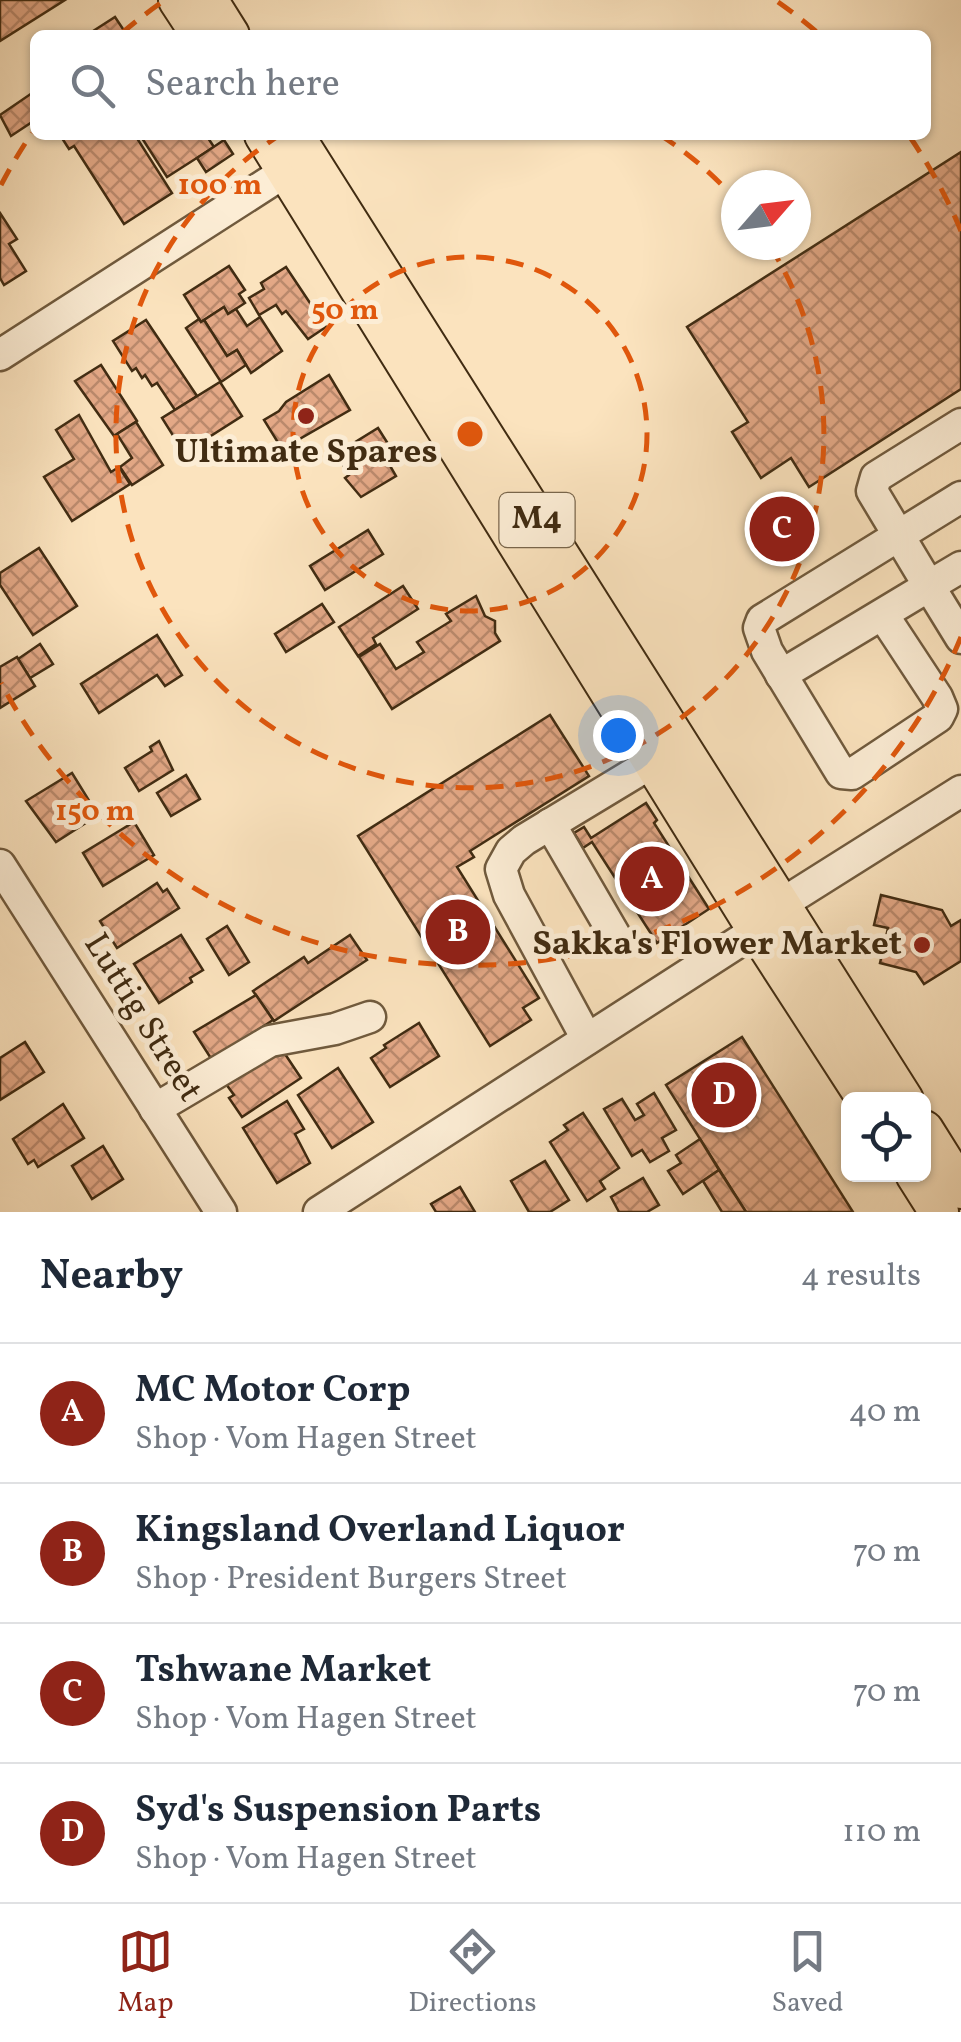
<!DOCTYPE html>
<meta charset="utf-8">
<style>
body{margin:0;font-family:Vollkorn,serif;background:#f2f2f3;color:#1f2937}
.controls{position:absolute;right:30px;bottom:30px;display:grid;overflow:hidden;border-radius:15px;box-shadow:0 2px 8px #0004}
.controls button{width:90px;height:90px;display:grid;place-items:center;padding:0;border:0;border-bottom:2px solid #e0e1e3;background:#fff;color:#1f2937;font:50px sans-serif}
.compass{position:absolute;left:721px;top:170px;width:90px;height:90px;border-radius:50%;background:#fff;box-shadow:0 2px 8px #0004;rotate:62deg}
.you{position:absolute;left:618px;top:735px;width:35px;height:35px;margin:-25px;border:8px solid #fff;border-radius:50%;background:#1a73e8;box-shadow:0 0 0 15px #1a73e833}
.badge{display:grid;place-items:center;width:65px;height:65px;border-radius:50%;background:#8f2418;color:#fff;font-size:32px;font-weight:700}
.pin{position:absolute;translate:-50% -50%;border:5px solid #fff;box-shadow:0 2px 10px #0006}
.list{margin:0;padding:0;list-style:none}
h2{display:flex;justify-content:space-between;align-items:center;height:130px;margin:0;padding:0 40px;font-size:42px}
h2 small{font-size:32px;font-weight:400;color:#747a83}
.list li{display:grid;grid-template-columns:65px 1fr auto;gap:30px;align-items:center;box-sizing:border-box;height:140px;padding:0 40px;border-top:2px solid #e0e1e3}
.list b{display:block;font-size:38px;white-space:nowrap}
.list p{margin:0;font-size:32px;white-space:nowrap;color:#747a83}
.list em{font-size:32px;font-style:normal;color:#747a83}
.icon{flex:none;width:55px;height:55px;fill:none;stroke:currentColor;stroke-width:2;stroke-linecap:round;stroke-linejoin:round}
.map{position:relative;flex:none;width:961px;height:1212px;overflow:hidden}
.search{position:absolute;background:#fff;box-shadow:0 2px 8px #0004;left:30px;right:30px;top:30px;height:110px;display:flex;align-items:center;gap:25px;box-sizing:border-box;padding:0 35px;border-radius:15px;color:#747a83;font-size:38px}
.sheet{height:690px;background:#fff}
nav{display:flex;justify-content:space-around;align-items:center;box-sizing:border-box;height:140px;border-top:2px solid #e0e1e3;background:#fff;font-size:28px;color:#747a83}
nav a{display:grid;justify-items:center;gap:5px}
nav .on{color:#8f2418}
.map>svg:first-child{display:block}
.building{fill:url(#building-cross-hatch);stroke:#412c12;stroke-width:2.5}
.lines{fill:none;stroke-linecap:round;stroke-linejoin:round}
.minor-casing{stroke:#705a3d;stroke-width:35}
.major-casing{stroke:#412c12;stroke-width:42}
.minor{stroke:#fcedd5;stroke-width:30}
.major{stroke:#fbe3be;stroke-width:38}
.ring{fill:none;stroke:#e0570c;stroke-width:5;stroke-dasharray:18 12}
.poi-dot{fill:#8f2418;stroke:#fcedd5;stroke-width:4}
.labels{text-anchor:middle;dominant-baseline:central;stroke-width:10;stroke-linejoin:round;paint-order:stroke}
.shield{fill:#fcedd5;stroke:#79664c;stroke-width:2.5}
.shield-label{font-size:32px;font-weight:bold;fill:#412c12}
.poi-label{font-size:35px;font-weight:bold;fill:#412c12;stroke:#fcedd5}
.street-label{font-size:35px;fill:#412c12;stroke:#fcedd5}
.centre{fill:#e0570c;stroke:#fcedd5;stroke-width:5}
.ring-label{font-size:30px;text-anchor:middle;font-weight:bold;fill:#e0570c;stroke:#fcedd5;stroke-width:10;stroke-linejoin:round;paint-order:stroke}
</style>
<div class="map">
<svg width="961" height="1212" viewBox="0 0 961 1212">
<defs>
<pattern id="building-cross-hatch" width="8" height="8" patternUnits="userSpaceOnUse" patternTransform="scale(2.5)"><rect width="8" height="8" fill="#e3a886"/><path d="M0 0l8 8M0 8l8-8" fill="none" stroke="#ba896c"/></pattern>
</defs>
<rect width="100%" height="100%" fill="#fbe3be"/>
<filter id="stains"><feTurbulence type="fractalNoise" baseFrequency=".002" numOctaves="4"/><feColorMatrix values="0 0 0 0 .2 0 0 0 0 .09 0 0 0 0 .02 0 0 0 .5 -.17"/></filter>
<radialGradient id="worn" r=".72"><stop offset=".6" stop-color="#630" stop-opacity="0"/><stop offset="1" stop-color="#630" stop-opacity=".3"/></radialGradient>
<g class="building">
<polygon points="0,0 65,0 0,41"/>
<polygon points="115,17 127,35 87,35"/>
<polygon points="35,91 35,120 11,136 0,115"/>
<polygon points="60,135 135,135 172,193 124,224 74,146 69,149"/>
<polygon points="140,135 206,135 214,147 167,177"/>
<polygon points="224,140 233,154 206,172 197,158"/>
<polygon points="961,152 961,389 809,487 791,458 761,478 732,432 748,422 687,327"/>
<polygon points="0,213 17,239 9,244 26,271 4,285 0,278"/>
<polygon points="229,266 245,290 239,294 245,303 228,314 224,307 201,322 184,295"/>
<polygon points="286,267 326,327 308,339 286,311 282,314 276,305 259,315 249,298 264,289 261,283"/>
<polygon points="224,307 228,314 236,309 247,326 260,317 282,351 251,373 237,350 227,356 204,320"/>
<polygon points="199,319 201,322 204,320 227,356 237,350 246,365 221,382 186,328"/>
<polygon points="146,320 197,396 175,410 157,383 152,386 145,375 142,378 136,368 132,371 113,341"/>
<polygon points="101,365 137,421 114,436 75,381"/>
<polygon points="329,375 350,410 282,449 264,420 279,411 286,402"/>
<polygon points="220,382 242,416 184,453 162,418"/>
<polygon points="79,415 111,472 119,467 130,484 72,521 44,477 74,459 56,430"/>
<polygon points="136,422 163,465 132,485 120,467 132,458 117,434"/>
<polygon points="378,428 397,458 389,464 396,476 361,497 345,478 349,475 336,454"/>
<polygon points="368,530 383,554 325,590 310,566"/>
<polygon points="39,548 77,606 33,635 0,585 0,573"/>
<polygon points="403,586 418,609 373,638 376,644 358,656 339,627"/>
<polygon points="476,596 485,616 495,621 495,633 500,641 392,709 359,657 380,644 396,669 424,652 417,642 451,621 446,614"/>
<polygon points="322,604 334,622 286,652 275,634"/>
<polygon points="157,635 182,675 165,686 157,675 99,713 81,684"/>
<polygon points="40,644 53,664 30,678 18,659"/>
<polygon points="17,657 35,686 0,708 0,667"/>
<polygon points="550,715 589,776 470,851 474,857 457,867 539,998 523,1008 531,1020 490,1046 358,836"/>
<polygon points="159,741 173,770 139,791 125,768 152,751 150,747"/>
<polygon points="72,773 98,815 56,842 26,801"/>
<polygon points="186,775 200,799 171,816 157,793"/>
<polygon points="646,803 657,820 654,823 709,909 657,943 592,842 583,848 574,833 584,827 591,838"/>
<polygon points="134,822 154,855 103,886 83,853"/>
<polygon points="157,883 163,892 167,889 179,908 117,948 100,921"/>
<polygon points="881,895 942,910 951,926 961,920 961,961 924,984 916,972 880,963 888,928 874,925"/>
<polygon points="227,926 249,962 229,975 207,939"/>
<polygon points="181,935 203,970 190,978 192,982 159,1003 134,964"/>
<polygon points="350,935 367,960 274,1021 253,991 304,957 308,963"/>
<polygon points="256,995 273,1020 212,1060 194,1032"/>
<polygon points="419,1023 439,1056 390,1087 371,1058 386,1048 384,1045"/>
<polygon points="742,1037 853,1212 746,1212 666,1085"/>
<polygon points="25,1042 44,1072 0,1100 0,1058"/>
<polygon points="281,1048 301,1078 242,1117 229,1098 234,1095 226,1084"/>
<polygon points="338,1068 373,1122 332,1148 298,1095"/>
<polygon points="654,1093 676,1130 662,1138 669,1151 650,1162 642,1150 632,1156 604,1109 622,1099 635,1120 644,1115 637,1104"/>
<polygon points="287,1101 304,1129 295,1134 310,1163 277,1183 243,1128"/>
<polygon points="63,1104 84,1138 38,1167 34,1160 28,1164 13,1139"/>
<polygon points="583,1113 619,1168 600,1181 605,1189 587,1201 550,1142 568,1130 564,1125"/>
<polygon points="700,1139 719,1170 683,1194 668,1171 681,1163 676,1155"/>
<polygon points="103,1146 123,1179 92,1199 72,1166"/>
<polygon points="545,1161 569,1200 550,1212 529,1212 511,1181"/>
<polygon points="719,1170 746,1212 722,1212 703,1181"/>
<polygon points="643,1178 659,1205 647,1212 619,1212 611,1197"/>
<polygon points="460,1187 475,1212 436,1212 431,1204"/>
</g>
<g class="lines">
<defs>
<g id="minor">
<polyline points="0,355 302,161"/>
<polyline points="961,567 929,586 961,638"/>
<polyline points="883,615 937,697 942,709 938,717 852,774 841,773 767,651 759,628 762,620 961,497"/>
<polyline points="781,675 929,586 872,491 876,477 961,424"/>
<polyline points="550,824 617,939"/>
<polyline points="0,865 221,1212"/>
<polyline points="587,1039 509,895 501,869 511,851 524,840 653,762"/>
<polyline points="155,1109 270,1041 335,1029 370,1017"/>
<polyline points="319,1212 757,930 780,905 961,791"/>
</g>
<g id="major">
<polyline points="178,0 201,35"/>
<polyline points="208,0 230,35"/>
<polyline points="264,135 757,930 867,1100"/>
<polyline points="294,135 904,1100"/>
<polyline points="924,1130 961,1189"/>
<polyline points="915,1174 939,1212"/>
</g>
</defs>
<use href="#minor" class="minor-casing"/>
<use href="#major" class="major-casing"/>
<use href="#minor" class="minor"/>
<use href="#major" class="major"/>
</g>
<g class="ring">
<circle cx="470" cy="434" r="177"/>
<path d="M660 135A354 354 0 0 1 735 199M770 246A354 354 0 1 1 280 135"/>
<path d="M961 637A531 531 0 0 1 1 683M1 185A531 531 0 0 1 32 133M122 33A531 531 0 0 1 162 2M778 2A531 531 0 0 1 818 33M910 137A531 531 0 0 1 961 231"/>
</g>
<g class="poi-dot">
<circle cx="306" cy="416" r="10"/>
<circle cx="922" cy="945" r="10"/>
</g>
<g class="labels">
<rect class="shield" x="499.5" y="493" width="75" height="54" rx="8"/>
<g class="shield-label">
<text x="537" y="520">M4</text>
</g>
<g class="poi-label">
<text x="306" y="453">Ultimate Spares</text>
<text x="902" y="945" text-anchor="end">Sakka's Flower Market</text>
</g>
<g class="street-label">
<text transform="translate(142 1018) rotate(58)">Luttig Street</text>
</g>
</g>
<circle cx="470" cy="434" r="15" class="centre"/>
<g class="ring-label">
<text x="220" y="194">100 m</text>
<text x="345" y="319">50 m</text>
<text x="95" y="820">150 m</text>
</g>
<rect width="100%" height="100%" filter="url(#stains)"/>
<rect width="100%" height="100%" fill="url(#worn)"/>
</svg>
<div class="controls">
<button><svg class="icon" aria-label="locate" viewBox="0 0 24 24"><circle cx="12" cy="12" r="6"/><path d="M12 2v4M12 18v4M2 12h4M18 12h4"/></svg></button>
</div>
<svg class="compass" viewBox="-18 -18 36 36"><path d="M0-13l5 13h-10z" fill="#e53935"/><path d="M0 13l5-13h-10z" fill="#747a83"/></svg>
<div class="you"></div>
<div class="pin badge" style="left:652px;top:879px">A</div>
<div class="pin badge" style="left:458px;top:932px">B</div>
<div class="pin badge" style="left:782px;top:529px">C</div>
<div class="pin badge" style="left:724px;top:1095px">D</div>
<div class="search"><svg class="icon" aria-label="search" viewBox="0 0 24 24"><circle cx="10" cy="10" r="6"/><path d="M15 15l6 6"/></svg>Search here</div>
</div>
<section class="sheet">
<h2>Nearby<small>4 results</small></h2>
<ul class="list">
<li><span class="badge">A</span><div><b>MC Motor Corp</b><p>Shop · Vom Hagen Street</p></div><em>40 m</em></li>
<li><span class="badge">B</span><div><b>Kingsland Overland Liquor</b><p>Shop · President Burgers Street</p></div><em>70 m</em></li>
<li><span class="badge">C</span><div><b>Tshwane Market</b><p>Shop · Vom Hagen Street</p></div><em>70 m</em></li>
<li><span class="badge">D</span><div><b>Syd's Suspension Parts</b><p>Shop · Vom Hagen Street</p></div><em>110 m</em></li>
</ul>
</section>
<nav>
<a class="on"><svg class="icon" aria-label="map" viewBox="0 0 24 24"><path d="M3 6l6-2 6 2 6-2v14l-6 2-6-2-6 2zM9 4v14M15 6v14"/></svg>Map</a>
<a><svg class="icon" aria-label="directions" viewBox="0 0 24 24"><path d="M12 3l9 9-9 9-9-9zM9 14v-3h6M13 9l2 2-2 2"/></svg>Directions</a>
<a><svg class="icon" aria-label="saved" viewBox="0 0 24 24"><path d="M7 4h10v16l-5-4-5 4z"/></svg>Saved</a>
</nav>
